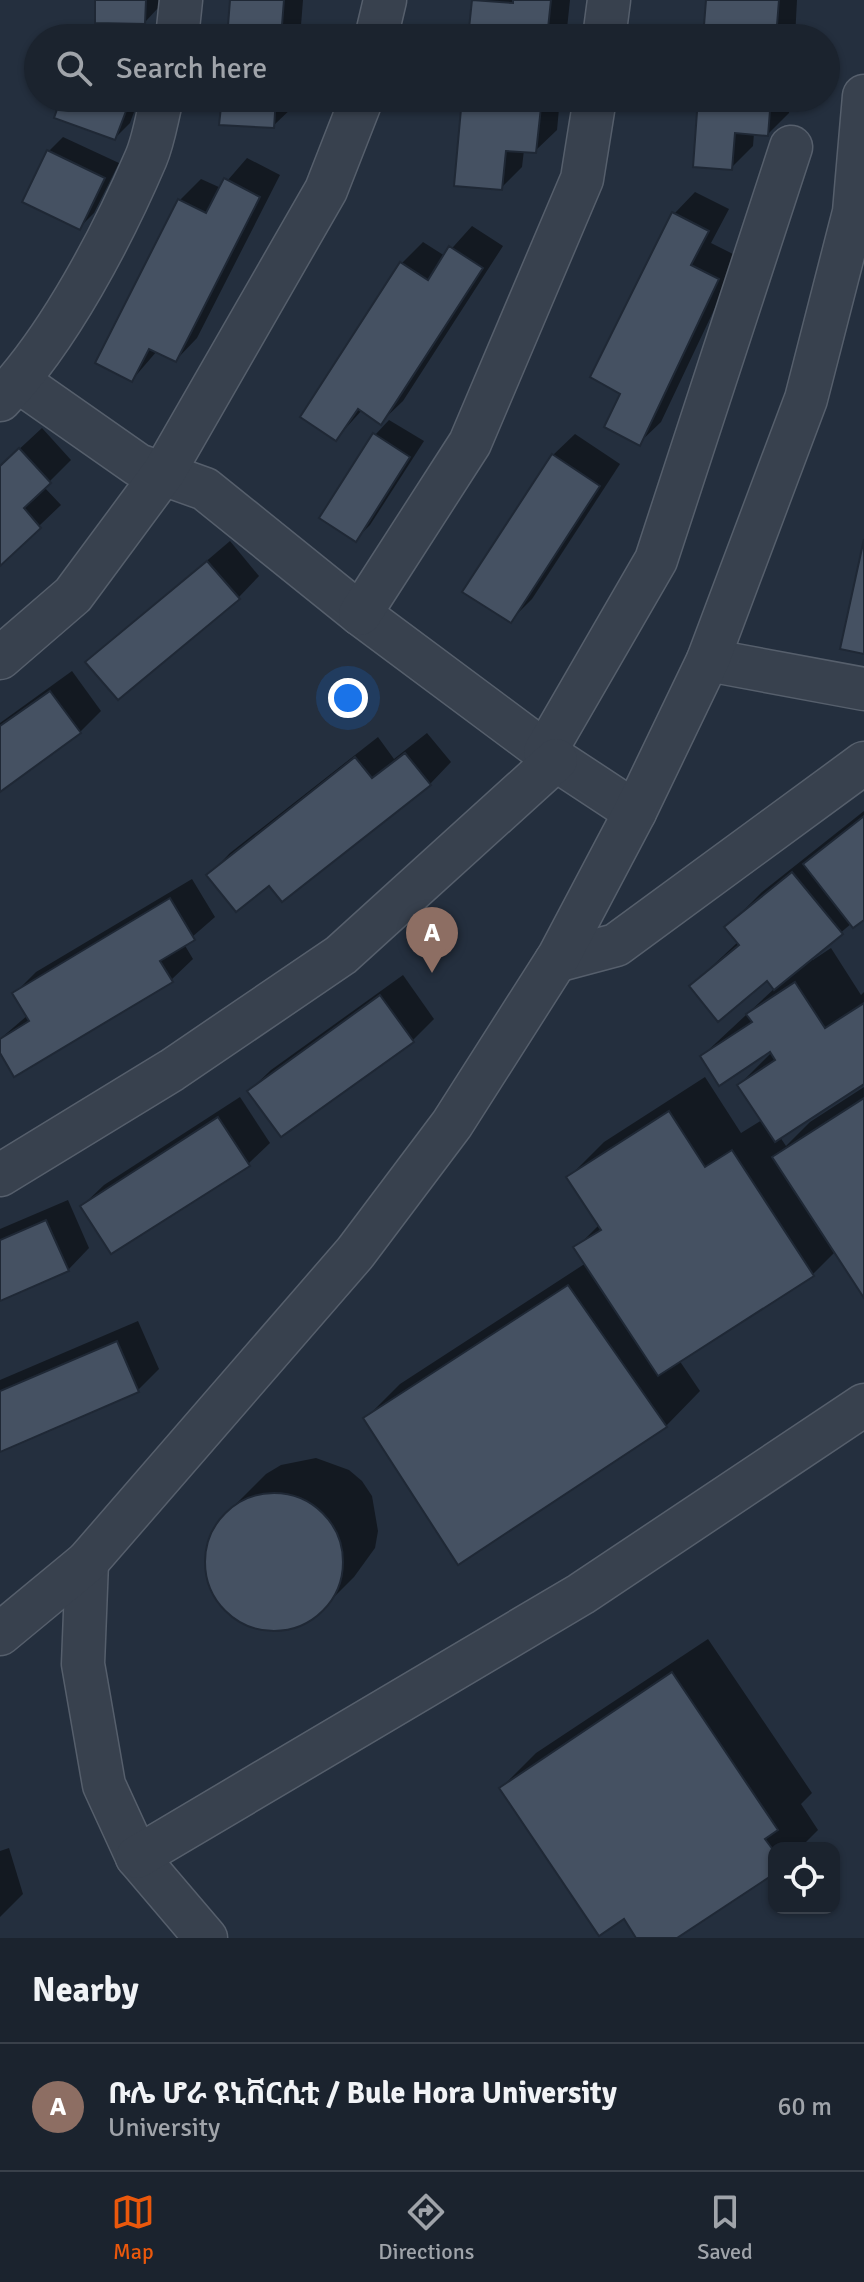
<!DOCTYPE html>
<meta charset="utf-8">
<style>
body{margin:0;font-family:Signika,"Noto Sans Ethiopic",sans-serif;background:#242b36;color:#f1f3f6}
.controls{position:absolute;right:24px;bottom:24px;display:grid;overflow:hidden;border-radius:16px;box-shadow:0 2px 6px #0004}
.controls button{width:72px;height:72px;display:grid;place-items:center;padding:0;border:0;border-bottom:2px solid #39404a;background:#1b232e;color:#f1f3f6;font:40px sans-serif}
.you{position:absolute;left:348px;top:698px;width:28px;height:28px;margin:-20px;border:6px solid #fff;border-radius:50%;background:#1a73e8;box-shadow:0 0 0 12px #1a73e833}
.badge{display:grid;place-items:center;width:52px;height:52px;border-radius:50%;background:#ea580c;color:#fff;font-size:26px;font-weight:700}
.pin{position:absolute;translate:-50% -66px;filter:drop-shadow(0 2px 4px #0008)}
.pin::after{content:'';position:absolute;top:42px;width:28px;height:24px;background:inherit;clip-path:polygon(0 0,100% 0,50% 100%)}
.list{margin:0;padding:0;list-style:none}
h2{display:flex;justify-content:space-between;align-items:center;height:104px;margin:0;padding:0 32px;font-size:34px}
h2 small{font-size:26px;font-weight:400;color:#a0a4aa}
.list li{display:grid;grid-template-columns:52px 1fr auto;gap:24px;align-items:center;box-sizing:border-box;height:128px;padding:0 32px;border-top:2px solid #39404a}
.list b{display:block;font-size:30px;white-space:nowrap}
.list p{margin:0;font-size:26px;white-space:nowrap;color:#a0a4aa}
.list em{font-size:26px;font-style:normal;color:#a0a4aa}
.icon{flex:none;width:44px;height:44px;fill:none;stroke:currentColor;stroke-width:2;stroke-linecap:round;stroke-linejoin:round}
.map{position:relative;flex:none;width:864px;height:1938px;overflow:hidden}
.search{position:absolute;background:#1b232e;box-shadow:0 2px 6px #0004;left:24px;right:24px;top:24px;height:88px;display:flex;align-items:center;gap:20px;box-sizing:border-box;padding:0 28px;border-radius:44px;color:#a0a4aa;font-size:30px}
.sheet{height:232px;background:#1b232e}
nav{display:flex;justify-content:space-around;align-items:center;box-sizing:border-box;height:112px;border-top:2px solid #39404a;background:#1b232e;font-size:22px;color:#a0a4aa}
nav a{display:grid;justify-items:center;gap:4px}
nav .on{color:#ea580c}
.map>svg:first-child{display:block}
.shadow{fill:#0007}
.building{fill:#455162;stroke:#1f2835;stroke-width:2}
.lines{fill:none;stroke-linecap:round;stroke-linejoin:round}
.minor-casing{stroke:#565f6c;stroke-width:45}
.minor{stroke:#38414e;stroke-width:42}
</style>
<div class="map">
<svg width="864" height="1938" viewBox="0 0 864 1938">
<rect width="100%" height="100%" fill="#242f3e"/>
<g class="shadow">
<polygon points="97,0 160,0 159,7 145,22"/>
<polygon points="232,0 303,0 300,38 229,38"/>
<polygon points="474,0 570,0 566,38 470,38"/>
<polygon points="708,0 797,0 795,38 705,38"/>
<polygon points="63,98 139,98 130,123 115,138"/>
<polygon points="224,98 295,98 295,105 273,126"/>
<polygon points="464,98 560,98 557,130 535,151 524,150 522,167 501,188"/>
<polygon points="700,98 790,98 789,113 768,134 754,133 753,146 731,168"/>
<polygon points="63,137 119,163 94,213 79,228 49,151"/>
<polygon points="247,158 280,175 197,338 176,360 157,351 132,380 180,200 201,179 221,188"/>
<polygon points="695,192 729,209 711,243 739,257 661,422 639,443 674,214"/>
<polygon points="472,226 503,246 403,401 381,422 362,410 336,439 302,416 402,263 423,242 445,256"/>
<polygon points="389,420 424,441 370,525 356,539 375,435"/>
<polygon points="42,428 71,460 44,487 61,505 0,563 0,467"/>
<polygon points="575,434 620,464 532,599 511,620 553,455"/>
<polygon points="230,541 259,576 238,598 88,662"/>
<polygon points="72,671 101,711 80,732 0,789 0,723"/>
<polygon points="427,733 451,762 430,784 269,883 209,875 230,853 378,737 394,759"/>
<polygon points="864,811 864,917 852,923 812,957 813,960 831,948 861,995 864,992 864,1082 780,1137 786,1146 810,1122 864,1087 864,1295 836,1251 813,1274 679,1360 700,1391 666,1426 365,1419 400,1384 586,1263 576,1248 600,1224 569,1177 604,1142 705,1077 741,1133 762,1120 739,1085 774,1050 702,1056 775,988 767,978 691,986 739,941 727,927 762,892"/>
<polygon points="192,879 215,917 184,944 193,959 171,980 0,1049 0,1039 28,1015 15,993 36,972"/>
<polygon points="403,975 434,1019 413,1040 281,1135 249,1091 271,1070"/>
<polygon points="240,1097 270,1143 248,1164 82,1206 104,1185"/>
<polygon points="68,1200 89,1248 68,1270 0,1299 0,1229"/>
<polygon points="138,1321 159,1369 138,1390 0,1450 0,1380"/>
<polygon points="316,1458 349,1470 362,1481 372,1496 378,1531 375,1548 354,1577 318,1613 287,1628 252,1626 223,1605 208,1574 210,1539 230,1510 266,1474 281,1465"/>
<polygon points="708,1639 812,1793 801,1804 818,1830 800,1848 774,1848 774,1871 674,1938 639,1938 624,1916 501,1788 536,1753"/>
<polygon points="9,1848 23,1894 0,1917 0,1851"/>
</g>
<g class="building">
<polygon points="95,0 146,0 145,24 95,23"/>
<polygon points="230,0 284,0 281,38 227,38"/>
<polygon points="472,0 513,3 513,0 551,0 547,38 468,38"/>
<polygon points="706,0 779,0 776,38 703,38"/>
<polygon points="61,98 131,98 115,140 54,118"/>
<polygon points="222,98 276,98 274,128 219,125"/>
<polygon points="462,98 542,98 536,153 506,151 502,190 454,186"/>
<polygon points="698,98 771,98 768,136 735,133 732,170 693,167"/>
<polygon points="47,150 105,178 80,230 22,202"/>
<polygon points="224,178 260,197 176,362 149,349 132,382 95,363 178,199 206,213"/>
<polygon points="672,212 709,231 691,265 719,279 640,446 604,427 620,394 590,377"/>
<polygon points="449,246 483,268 381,425 358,409 336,441 300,417 400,262 428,280"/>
<polygon points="373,433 410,457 356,542 319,518"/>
<polygon points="19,448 51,483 24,508 41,528 0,566 0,466"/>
<polygon points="552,454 600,486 511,623 462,592"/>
<polygon points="864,539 864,654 840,649"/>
<polygon points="207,561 240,599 118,700 85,662"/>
<polygon points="50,691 81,733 0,792 0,726"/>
<polygon points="405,753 431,785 282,902 269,886 236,912 206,875 355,757 372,778"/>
<polygon points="864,816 864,920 853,928 803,864"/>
<polygon points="792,872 843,934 774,990 767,981 718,1022 689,986 739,945 724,927"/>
<polygon points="170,898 195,940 160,961 173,982 14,1077 0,1053 0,1039 29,1021 12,993"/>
<polygon points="795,982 825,1028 864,1003 864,1084 775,1142 737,1085 775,1060 770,1052 719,1086 700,1056 752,1022 746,1014"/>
<polygon points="380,995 414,1042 281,1137 247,1091"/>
<polygon points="864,1098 864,1298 772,1157"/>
<polygon points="669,1111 705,1167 732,1150 814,1276 658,1376 573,1247 601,1230 566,1177"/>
<polygon points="218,1117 250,1166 111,1254 80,1206"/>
<polygon points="46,1220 69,1271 0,1301 0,1240"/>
<polygon points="568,1285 667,1427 458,1565 363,1418"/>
<polygon points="117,1341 139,1392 0,1452 0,1391"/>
<circle cx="274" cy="1562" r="69"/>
<polygon points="672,1672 778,1830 765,1839 774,1851 774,1874 677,1938 636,1938 624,1919 599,1936 499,1788"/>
</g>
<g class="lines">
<defs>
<g id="minor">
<polyline points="177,38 181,0"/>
<polyline points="376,38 385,0"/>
<polyline points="604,38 609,0"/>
<polyline points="18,381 138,465 205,489 360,614 556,760 635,812"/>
<path d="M0 400C59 339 113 235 146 158 154 139 157 117 162 98"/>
<polyline points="360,614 470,443 582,179 595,98"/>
<polyline points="0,658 73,595 164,472 326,190 362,98"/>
<polyline points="708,660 864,689"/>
<polyline points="545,752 656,560 791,147"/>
<polyline points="556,961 616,945 864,763"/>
<polyline points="0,1175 172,1070 341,955 556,760"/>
<polyline points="87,1562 83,1664 104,1785 137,1857 206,1938"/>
<polyline points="0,1634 87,1562 355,1253 452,1124 559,956 635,812 708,660 806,399 854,212 864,96"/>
<polyline points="137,1857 581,1594 864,1405"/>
</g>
</defs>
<use href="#minor" class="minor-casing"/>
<use href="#minor" class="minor"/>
</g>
</svg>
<div class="controls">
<button><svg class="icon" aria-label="locate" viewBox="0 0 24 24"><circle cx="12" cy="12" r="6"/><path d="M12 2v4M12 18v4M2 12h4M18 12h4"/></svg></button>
</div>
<div class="you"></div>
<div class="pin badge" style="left:432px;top:973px;background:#8d6e63">A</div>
<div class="search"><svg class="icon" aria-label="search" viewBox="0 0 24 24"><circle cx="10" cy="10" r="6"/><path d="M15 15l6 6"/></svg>Search here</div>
</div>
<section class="sheet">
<h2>Nearby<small></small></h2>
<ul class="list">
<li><span class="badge" style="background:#8d6e63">A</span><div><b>ቡሌ ሆራ ዩኒቨርሲቲ / Bule Hora University</b><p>University</p></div><em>60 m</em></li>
</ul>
</section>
<nav>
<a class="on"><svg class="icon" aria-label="map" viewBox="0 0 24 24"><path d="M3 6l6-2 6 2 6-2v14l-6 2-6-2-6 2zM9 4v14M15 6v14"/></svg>Map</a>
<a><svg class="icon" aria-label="directions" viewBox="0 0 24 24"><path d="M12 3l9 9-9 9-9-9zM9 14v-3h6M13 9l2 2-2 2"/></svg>Directions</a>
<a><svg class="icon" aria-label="saved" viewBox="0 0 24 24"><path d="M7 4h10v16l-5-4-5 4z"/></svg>Saved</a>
</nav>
